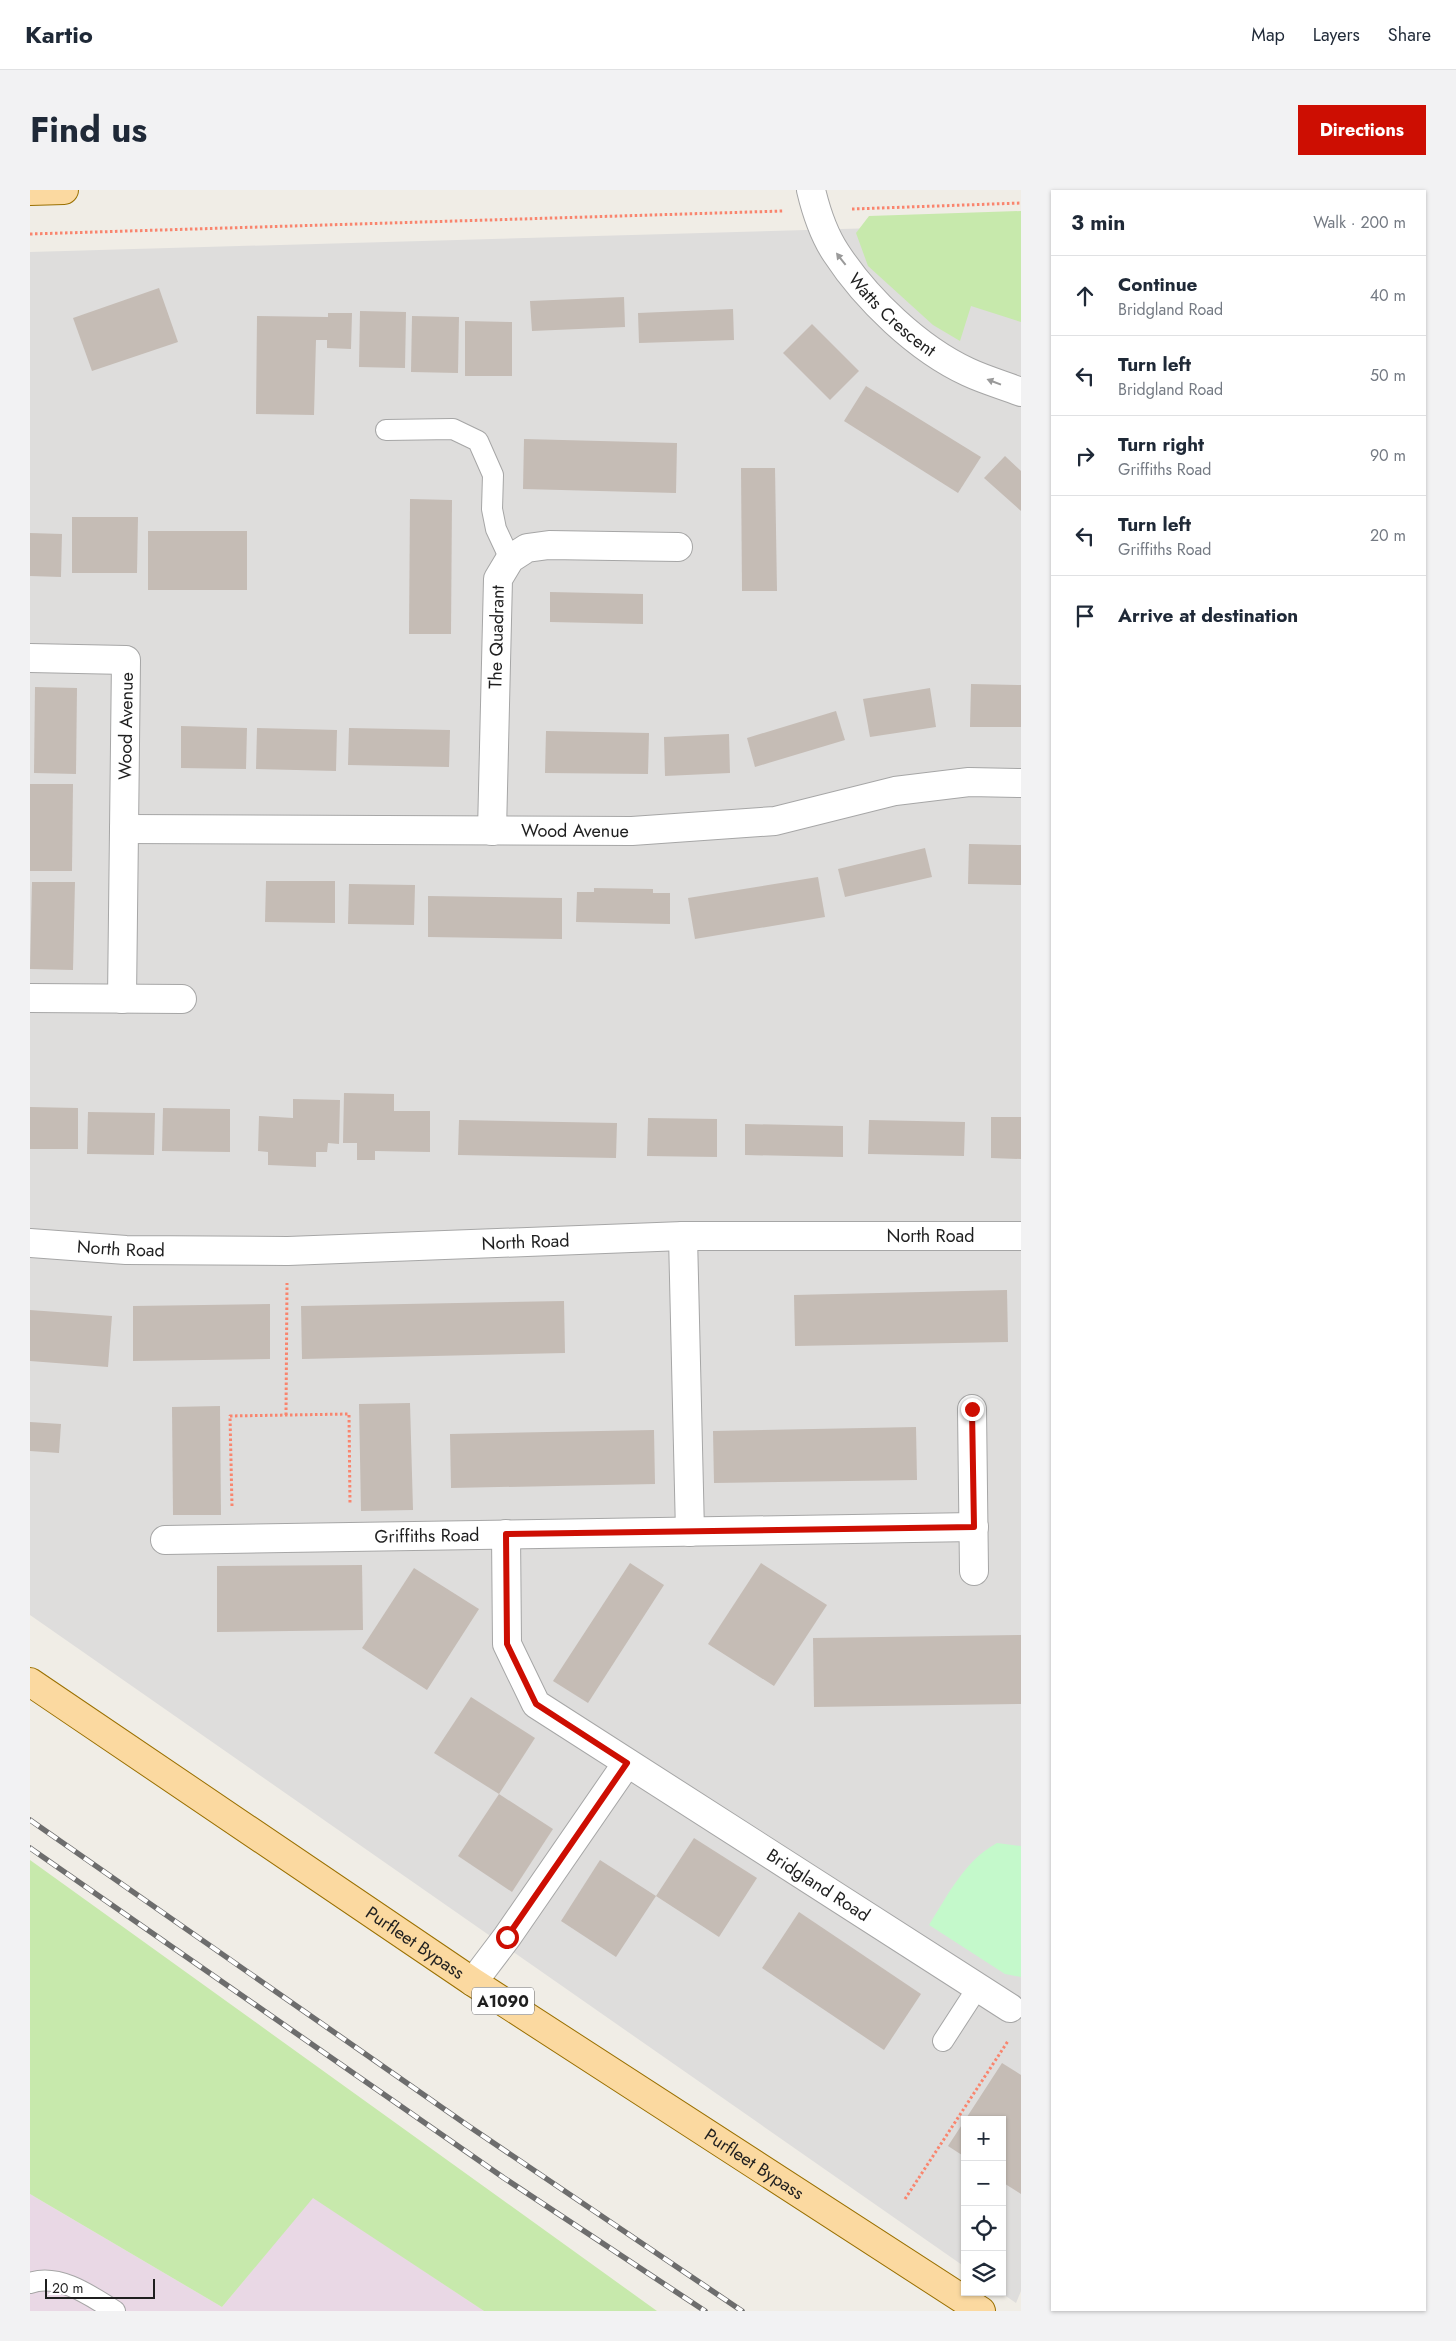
<!DOCTYPE html>
<meta charset="utf-8">
<style>
body{margin:0;font-family:Jost,sans-serif;background:#f2f2f3;color:#1f2937}
.controls{position:absolute;right:15px;bottom:15px;display:grid;overflow:hidden;border-radius:0px;box-shadow:0 1px 4px #0004}
.controls button{width:45px;height:45px;display:grid;place-items:center;padding:0;border:0;border-bottom:1px solid #e0e1e3;background:#fff;color:#1f2937;font:25px sans-serif}
.scale{position:absolute;left:15px;bottom:12px;width:110px;box-sizing:border-box;padding-left:5px;border:2px solid #1f1f1f;border-top:0;font-size:14px;line-height:18px;white-space:nowrap;color:#1f1f1f;-webkit-text-stroke:4px #fff;paint-order:stroke}
.stop{position:absolute;width:15px;height:15px;margin:-11px;border:4px solid #cd0e02;border-radius:50%;background:#fff}
.stop.end{background:#cd0e02;border-color:#fff;box-shadow:0 1px 5px #0008}
.list{margin:0;padding:0;list-style:none}
h2{display:flex;justify-content:space-between;align-items:center;height:65px;margin:0;padding:0 20px;font-size:21px}
h2 small{font-size:16px;font-weight:400;color:#747a83}
.list li{display:grid;grid-template-columns:32px 1fr auto;gap:15px;align-items:center;box-sizing:border-box;height:80px;padding:0 20px;border-top:1px solid #e0e1e3}
.list b{display:block;font-size:19px;white-space:nowrap}
.list p{margin:0;font-size:16px;white-space:nowrap;color:#747a83}
.list em{font-size:16px;font-style:normal;color:#747a83}
.icon{flex:none;width:28px;height:28px;fill:none;stroke:currentColor;stroke-width:2;stroke-linecap:round;stroke-linejoin:round}
.map{position:relative;flex:none;width:991px;height:2121px;overflow:hidden;border-radius:0px}
header{display:flex;align-items:center;gap:30px;box-sizing:border-box;height:70px;padding:0 25px;background:#fff;border-bottom:1px solid #e0e1e3}
header strong{font-size:24px}
nav{display:flex;gap:28px;margin-inline-start:auto;font-size:18px}
.intro{display:flex;align-items:center;justify-content:space-between;box-sizing:border-box;height:120px;padding:0 30px}
h1{margin:0;font-size:35px}
.button{padding:12px 22px;border-radius:0px;background:#cd0e02;color:#fff;font-size:18px;font-weight:700}
main{display:flex;gap:30px;padding:0 30px}
aside{flex:1;background:#fff;border-radius:0px;box-shadow:0 1px 4px #0004}
.map>svg:first-child{display:block}
.residential{fill:#dedddc}
.industrial{fill:#e9d8e5}
.grass{fill:#c7e9ac}
.park{fill:#c4f9cb}
.building{fill:#c5bcb5}
.lines{fill:none;stroke-linecap:round;stroke-linejoin:round}
.lane-casing{stroke:#a6a6a6;stroke-width:22}
.street-casing{stroke:#a6a6a6;stroke-width:30}
.primary-casing{stroke:#9a7001;stroke-width:30}
.path{stroke:#f9856e;stroke-width:3;stroke-dasharray:2.5 2.5;stroke-linecap:butt}
.lane{stroke:#fff;stroke-width:20}
.street{stroke:#fff;stroke-width:28}
.primary{stroke:#fbd9a0;stroke-width:28}
.rail-casing{stroke:#6d6d6d;stroke-width:5.5}
.rail{stroke:#fff;stroke-width:4;stroke-dasharray:11;stroke-linecap:butt}
.oneway{fill:#9a9a9a}
.route{stroke:#cd0e02;stroke-width:6}
.labels{text-anchor:middle;dominant-baseline:central;stroke-width:4;stroke-linejoin:round;paint-order:stroke}
.shield{fill:#fff;stroke:#626262;stroke-width:1}
.shield-label{font-size:16px;font-weight:bold;fill:#1f1f1f}
.street-label{font-size:18px;fill:#1f1f1f;stroke:#fff}
</style>
<header>
<strong>Kartio</strong>
<nav><a>Map</a><a>Layers</a><a>Share</a></nav>
</header>
<div class="intro"><h1>Find us</h1><a class="button">Directions</a></div>
<main>
<div class="map">
<svg width="991" height="2121" viewBox="0 0 991 2121">
<rect width="100%" height="100%" fill="#f0ede6"/>
<polygon class="residential" points="991,34 991,2101 986,2113 970,2102 972,2102 972,1930 935,1930 935,2077 0,1425 0,62"/>
<polygon class="industrial" points="0,2004 192,2117 283,2007 454,2121 0,2121"/>
<g class="grass">
<polygon points="991,21 991,132 941,116 930,151 903,135 838,76 826,43 839,26"/>
<polygon points="0,1670 627,2121 454,2121 283,2008 192,2117 0,2004"/>
</g>
<path class="park" d="M967 1653 991 1656V1787L975 1784 899 1735C918 1705 935 1670 967 1653Z"/>
<g class="building">
<polygon points="129,98 148,152 62,181 43,128"/>
<polygon points="594,107 595,137 502,141 500,111"/>
<polygon points="703,119 704,150 609,153 608,123"/>
<polygon points="330,121 376,122 375,178 329,177"/>
<polygon points="298,123 322,123 321,159 297,158 297,150 286,150 284,225 226,224 227,126 298,127"/>
<polygon points="382,126 429,127 428,183 381,182"/>
<polygon points="435,131 482,132 482,186 435,186"/>
<polygon points="782,134 829,181 800,210 753,163"/>
<polygon points="836,196 951,267 928,303 814,231"/>
<polygon points="494,249 647,253 646,303 493,299"/>
<polygon points="975,266 991,281 991,321 954,288"/>
<polygon points="711,278 745,278 747,401 712,401"/>
<polygon points="380,309 422,310 421,444 379,444"/>
<polygon points="42,327 108,327 107,383 42,383"/>
<rect x="118" y="341" width="99" height="59"/>
<polygon points="0,343 32,344 31,387 0,386"/>
<polygon points="520,402 613,404 613,434 520,432"/>
<polygon points="941,494 991,495 991,537 940,537"/>
<polygon points="5,497 47,498 46,584 4,583"/>
<polygon points="900,498 906,537 840,547 833,509"/>
<polygon points="806,521 815,550 725,577 717,548"/>
<polygon points="151,536 217,538 216,579 151,578"/>
<polygon points="227,538 307,540 306,581 226,579"/>
<polygon points="319,538 420,540 419,577 318,575"/>
<polygon points="516,541 619,543 618,584 515,583"/>
<polygon points="699,544 700,583 635,586 634,547"/>
<polygon points="0,594 43,594 42,681 0,681"/>
<polygon points="939,654 991,655 991,695 938,694"/>
<polygon points="895,658 902,687 815,707 808,679"/>
<polygon points="788,687 795,727 665,749 658,708"/>
<polygon points="236,691 305,691 305,733 235,732"/>
<polygon points="2,692 45,692 43,780 0,779"/>
<polygon points="319,694 385,695 384,735 318,734"/>
<polygon points="564,698 623,699 623,703 640,703 640,734 546,732 547,702 564,702"/>
<polygon points="398,706 532,708 532,749 398,747"/>
<polygon points="314,903 364,904 364,921 400,921 400,962 345,961 345,970 327,970 327,953 313,953"/>
<polygon points="263,909 310,910 309,954 298,953 297,962 286,962 286,977 238,975 238,962 228,961 229,926 263,928"/>
<polygon points="0,917 48,918 48,959 0,959"/>
<polygon points="133,918 200,919 200,962 132,961"/>
<polygon points="58,922 125,923 124,965 57,964"/>
<polygon points="961,927 991,927 991,969 961,968"/>
<polygon points="618,928 687,929 687,967 617,966"/>
<polygon points="429,930 587,933 586,968 428,965"/>
<polygon points="839,930 935,932 934,966 838,964"/>
<polygon points="715,934 813,936 813,967 715,965"/>
<polygon points="977,1100 978,1152 765,1156 764,1105"/>
<polygon points="534,1111 535,1163 272,1169 271,1116"/>
<polygon points="240,1114 240,1169 103,1171 103,1116"/>
<polygon points="0,1120 82,1126 78,1177 0,1171"/>
<polygon points="380,1213 383,1320 331,1321 329,1214"/>
<polygon points="190,1216 191,1325 143,1325 142,1217"/>
<polygon points="0,1232 31,1234 29,1263 0,1261"/>
<polygon points="886,1237 887,1290 684,1293 683,1241"/>
<polygon points="624,1240 625,1294 421,1298 420,1244"/>
<polygon points="600,1373 634,1395 558,1513 523,1491"/>
<polygon points="731,1373 797,1415 744,1496 678,1454"/>
<polygon points="332,1375 333,1440 187,1442 187,1376"/>
<polygon points="384,1378 449,1419 397,1500 332,1458"/>
<polygon points="991,1445 991,1514 784,1517 783,1448"/>
<polygon points="441,1507 505,1548 469,1604 404,1563"/>
<polygon points="469,1604 523,1639 482,1702 428,1666"/>
<polygon points="664,1648 727,1688 689,1747 626,1706"/>
<polygon points="570,1670 626,1706 586,1767 531,1731"/>
<polygon points="769,1722 891,1804 854,1860 732,1778"/>
<polygon points="972,1873 991,1885 991,2004 972,1992 972,1930 935,1930"/>
<polygon points="935,1930 935,1967 918,1956"/>
</g>
<g class="lines">
<defs>
<g id="lane">
<polyline points="356,240 423,239 448,251 463,285 462,319 466,339 480,369"/>
<polyline points="913,1851 948,1797"/>
<path d="M0 2093C29 2083 61 2106 85 2121"/>
</g>
<g id="street">
<path id="s1" d="M781 0C786 21 794 45 806 63 836 109 888 159 938 182 955 190 973 195 991 202"/>
<polyline points="0,468 96,470 92,809"/>
<path id="s2" d="M94 639 602 641 745 631 865 601 939 592 991 593"/>
<path id="s3" d="M462 641 468 389 480 369 497 358 519 355 648 357"/>
<polyline points="0,808 152,809"/>
<polyline points="653,1046 660,1342"/>
<path id="s4" d="M0 1053 96 1060 258 1061 653 1046H991"/>
<polyline points="942,1219 944,1381"/>
<path id="s5" d="M476 1344 477 1454 506 1514 980 1818"/>
<path id="s6" d="M135 1350 944 1337"/>
<polyline points="443,1792 477,1747 597,1573"/>
</g>
<g id="primary">
<polyline points="0,1 34,0"/>
<path id="s7" d="M0 1492 443 1792 951 2121"/>
</g>
</defs>
<use href="#lane" class="lane-casing"/>
<use href="#street" class="street-casing"/>
<use href="#primary" class="primary-casing"/>
<g class="path">
<polyline points="822,19 991,13"/>
<polyline points="0,44 753,21"/>
<polyline points="256,1225 257,1093"/>
<polyline points="202,1316 200,1226 319,1224 320,1314"/>
<polyline points="875,2009 978,1851"/>
</g>
<use href="#lane" class="lane"/>
<use href="#street" class="street"/>
<use href="#primary" class="primary"/>
<defs>
<g id="rail">
<polyline points="0,1630 437,1935 712,2121"/>
<polyline points="0,1658 474,1988 675,2121"/>
</g>
</defs>
<use href="#rail" class="rail-casing"/>
<use href="#rail" class="rail"/>
</g>
<defs><path id="oneway-solid" d="M-6-.8H1V-3.2L6.5 0L1 3.2V.8H-6Z" transform="scale(1.25)"/></defs>
<g class="oneway">
<use href="#oneway-solid" transform="translate(811 69) rotate(-128)"/>
<use href="#oneway-solid" transform="translate(964 192) rotate(-159)"/>
</g>
<g class="lines">
<polyline class="route" points="477,1747 597,1573 506,1514 477,1454 476,1344 944,1337 942,1219"/>
</g>
<g class="labels">
<rect class="shield" x="442" y="1797.5" width="62" height="27" rx="4"/>
<g class="shield-label">
<text x="473" y="1811">A1090</text>
</g>
<g class="street-label">
<text stroke="none"><textPath href="#s1" startOffset="152">Watts Crescent</textPath></text>
<text stroke="none"><textPath href="#s3" startOffset="194">The Quadrant</textPath></text>
<text transform="translate(96 536) rotate(-89)">Wood Avenue</text>
<text stroke="none"><textPath href="#s2" startOffset="451">Wood Avenue</textPath></text>
<text stroke="none"><textPath href="#s4" startOffset="901">North Road</textPath></text>
<text stroke="none"><textPath href="#s4" startOffset="496">North Road</textPath></text>
<text stroke="none"><textPath href="#s4" startOffset="91">North Road</textPath></text>
<text stroke="none"><textPath href="#s6" startOffset="262">Griffiths Road</textPath></text>
<text stroke="none"><textPath href="#s5" startOffset="512">Bridgland Road</textPath></text>
<text stroke="none"><textPath href="#s7" startOffset="465">Purfleet Bypass</textPath></text>
<text stroke="none"><textPath href="#s7" startOffset="870">Purfleet Bypass</textPath></text>
</g>
</g>
</svg>
<div class="controls">
<button>+</button>
<button>−</button>
<button><svg class="icon" aria-label="locate" viewBox="0 0 24 24"><circle cx="12" cy="12" r="6"/><path d="M12 2v4M12 18v4M2 12h4M18 12h4"/></svg></button>
<button><svg class="icon" aria-label="layers" viewBox="0 0 24 24"><path d="M12 4l9 5-9 5-9-5zM3 14l9 5 9-5"/></svg></button>
</div>
<div class="scale">20 m</div>
<div class="stop" style="left:477px;top:1747px"></div>
<div class="stop end" style="left:942px;top:1219px"></div>
</div>
<aside>
<h2>3 min<small>Walk · 200 m</small></h2>
<ul class="list">
<li><svg class="icon" aria-label="ahead" viewBox="0 0 24 24"><path d="M12 20V5M6 11l6-6 6 6"/></svg><div><b>Continue</b><p>Bridgland Road</p></div><em>40 m</em></li>
<li><svg class="icon" aria-label="left" viewBox="0 0 24 24"><path d="M17 20v-9H6M10 6l-5 5 5 5"/></svg><div><b>Turn left</b><p>Bridgland Road</p></div><em>50 m</em></li>
<li><svg class="icon" aria-label="right" viewBox="0 0 24 24"><path d="M7 20v-9h11M14 6l5 5-5 5"/></svg><div><b>Turn right</b><p>Griffiths Road</p></div><em>90 m</em></li>
<li><svg class="icon" aria-label="left" viewBox="0 0 24 24"><path d="M17 20v-9H6M10 6l-5 5 5 5"/></svg><div><b>Turn left</b><p>Griffiths Road</p></div><em>20 m</em></li>
<li><svg class="icon" aria-label="arrive" viewBox="0 0 24 24"><path d="M6 21V4h12l-3 4 3 4H6"/></svg><div><b>Arrive at destination</b></div></li>
</ul>
</aside>
</main>
